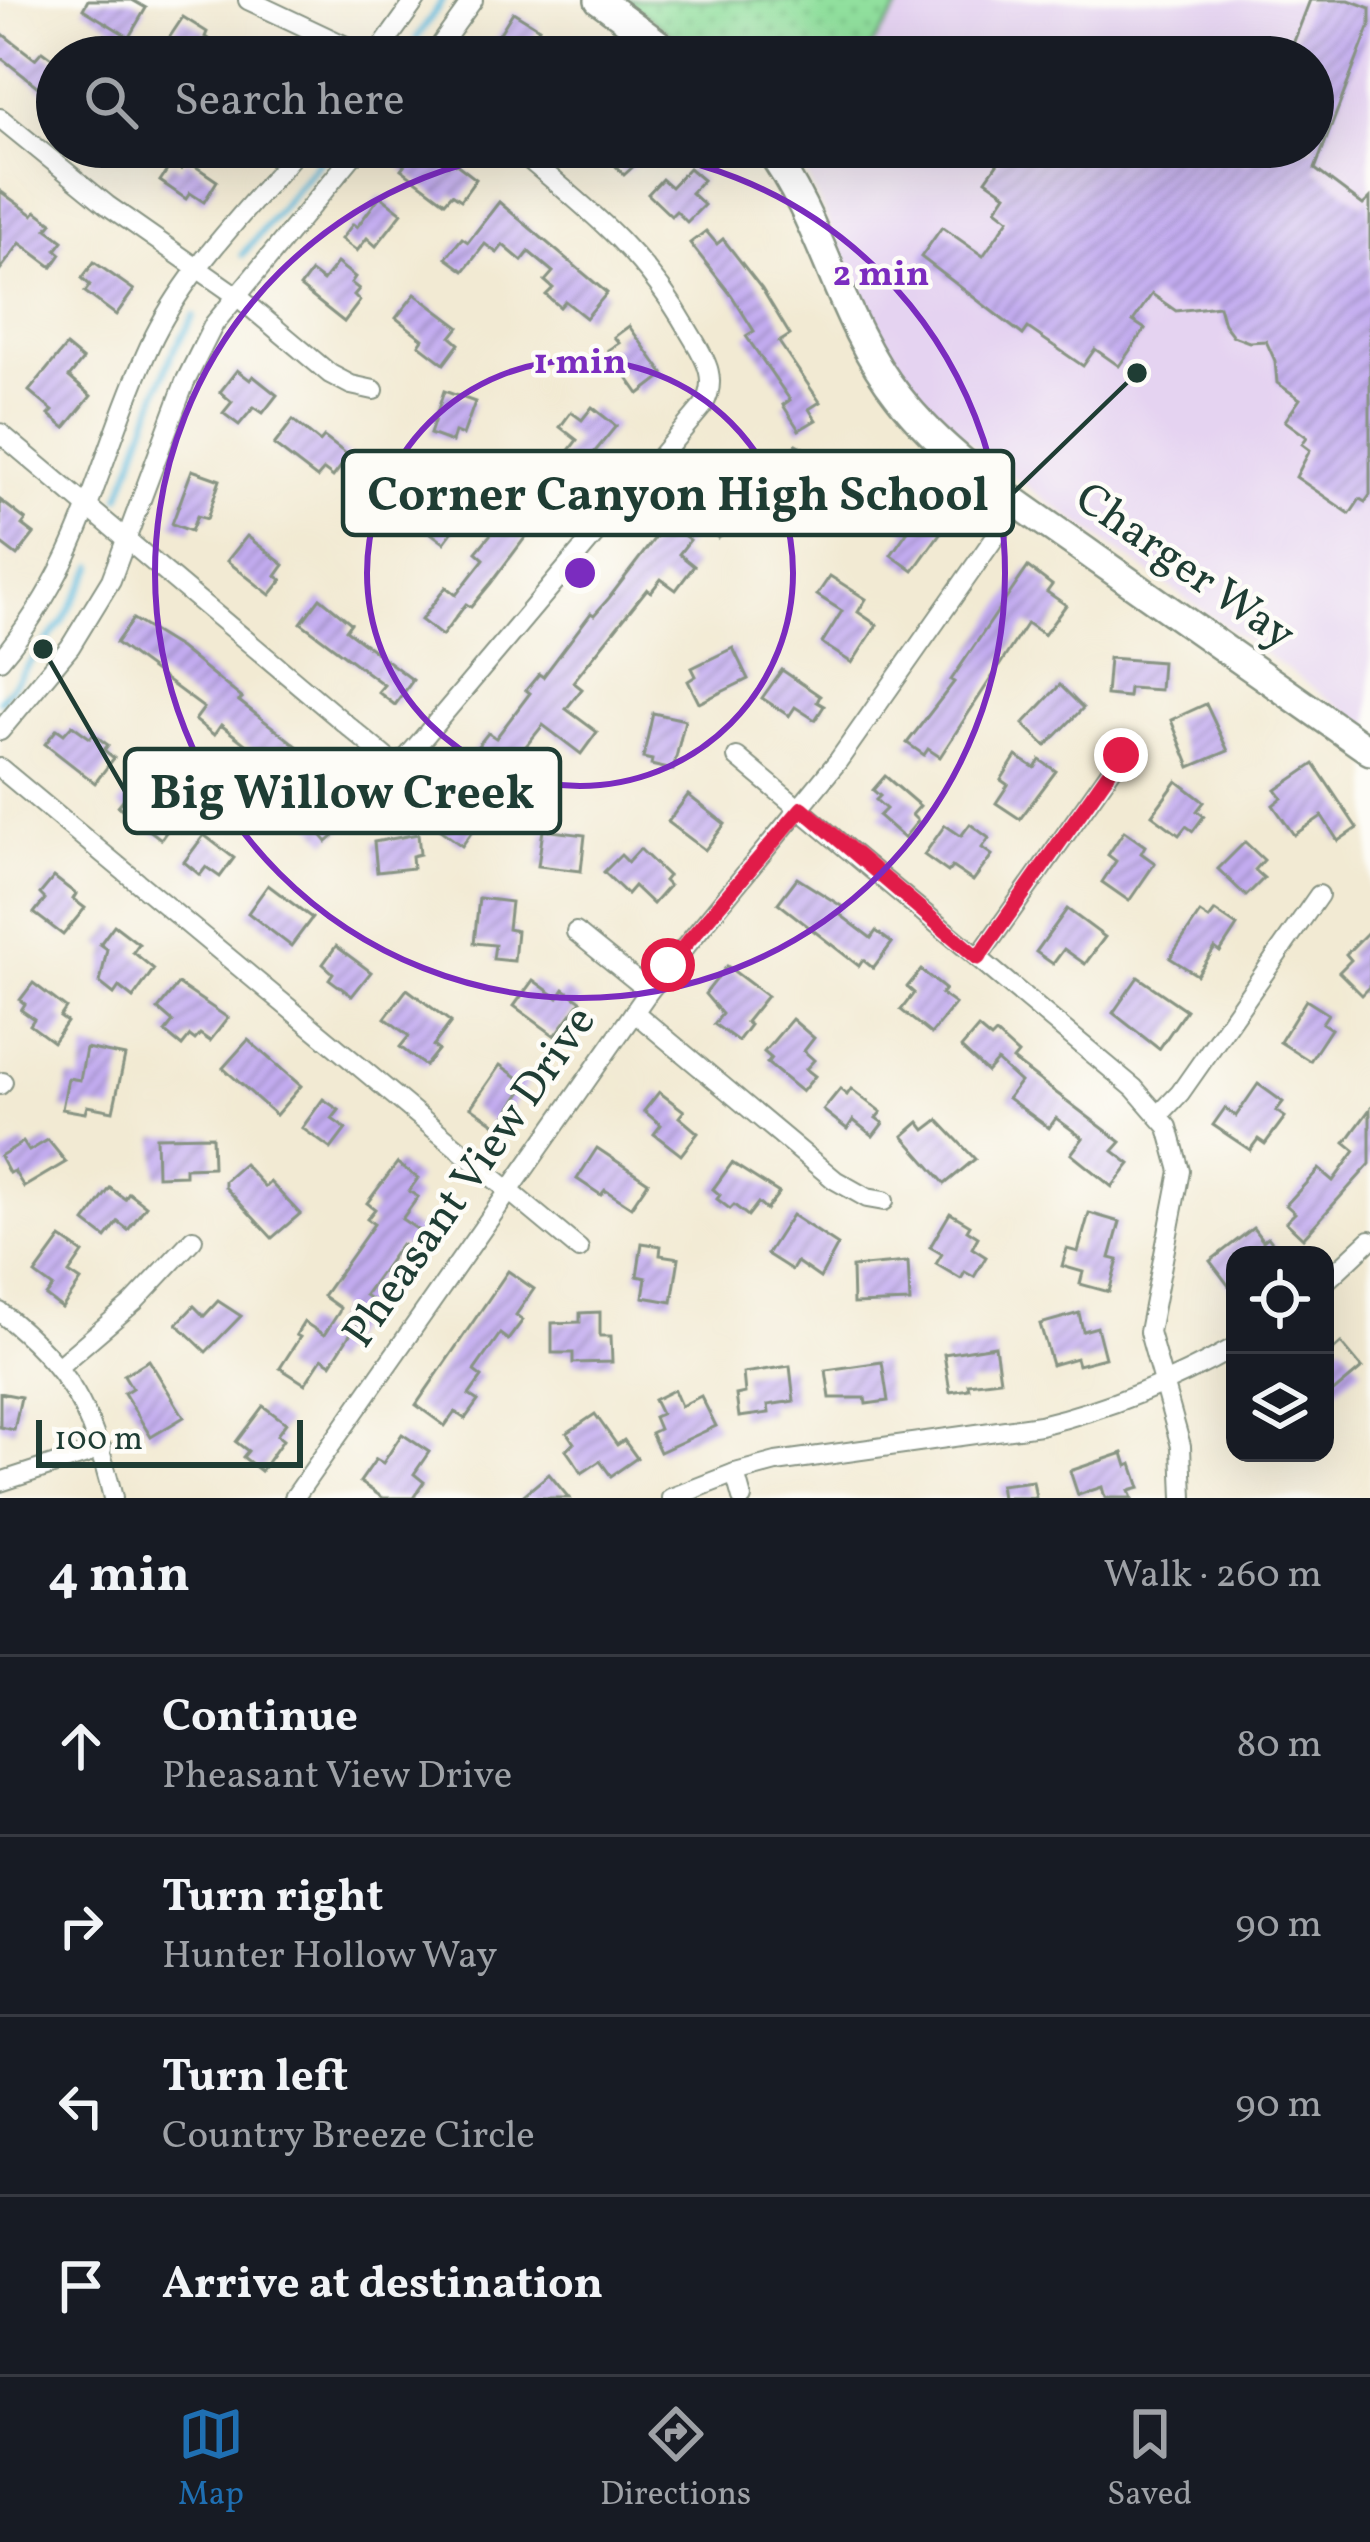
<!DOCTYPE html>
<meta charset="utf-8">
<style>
body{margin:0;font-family:Vollkorn,serif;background:#242831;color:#f1f3f6}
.controls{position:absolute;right:36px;bottom:36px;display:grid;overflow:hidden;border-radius:24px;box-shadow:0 12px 48px #0002}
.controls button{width:108px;height:108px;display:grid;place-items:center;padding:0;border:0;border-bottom:3px solid #363941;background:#171b24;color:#f1f3f6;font:60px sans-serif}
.scale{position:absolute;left:36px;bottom:30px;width:267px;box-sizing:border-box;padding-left:12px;border:6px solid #1f3d34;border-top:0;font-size:33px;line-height:42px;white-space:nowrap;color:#1f3d34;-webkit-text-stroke:9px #fdfcf7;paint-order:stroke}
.stop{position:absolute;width:36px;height:36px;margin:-27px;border:9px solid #e11d48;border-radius:50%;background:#fff}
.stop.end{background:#e11d48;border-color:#fff;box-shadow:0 3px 12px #0008}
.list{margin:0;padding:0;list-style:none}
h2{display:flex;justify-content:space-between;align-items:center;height:156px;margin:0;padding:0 48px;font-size:51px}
h2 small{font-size:39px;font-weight:400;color:#9ea1a6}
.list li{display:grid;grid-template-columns:78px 1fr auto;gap:36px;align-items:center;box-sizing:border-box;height:180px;padding:0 48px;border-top:3px solid #363941}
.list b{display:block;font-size:45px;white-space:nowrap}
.list p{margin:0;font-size:39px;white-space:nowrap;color:#9ea1a6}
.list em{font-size:39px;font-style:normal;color:#9ea1a6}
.icon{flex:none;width:66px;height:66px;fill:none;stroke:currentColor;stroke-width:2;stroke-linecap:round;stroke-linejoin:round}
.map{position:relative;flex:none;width:1370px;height:1498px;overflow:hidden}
.search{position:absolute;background:#171b24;box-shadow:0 12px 48px #0002;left:36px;right:36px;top:36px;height:132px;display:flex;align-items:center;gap:30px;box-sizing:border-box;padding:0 42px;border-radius:66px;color:#9ea1a6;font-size:45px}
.sheet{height:876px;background:#171b24}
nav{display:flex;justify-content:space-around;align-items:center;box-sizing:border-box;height:168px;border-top:3px solid #363941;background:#171b24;font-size:33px;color:#9ea1a6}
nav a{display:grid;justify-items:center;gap:6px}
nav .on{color:#1f6fb2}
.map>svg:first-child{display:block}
.built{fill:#e5d3f1}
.park{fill:url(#park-dots);stroke:#588e69;stroke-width:3}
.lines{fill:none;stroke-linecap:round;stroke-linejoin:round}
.stream{stroke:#60bbdd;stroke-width:6}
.building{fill:url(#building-hatch)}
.street-casing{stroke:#889484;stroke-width:22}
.secondary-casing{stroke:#889484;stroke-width:32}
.street{stroke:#fff;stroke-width:18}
.secondary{stroke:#fff;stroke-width:27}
.route{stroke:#e11d48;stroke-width:15}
.ring{fill:none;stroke:#7b2cbf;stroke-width:6}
.labels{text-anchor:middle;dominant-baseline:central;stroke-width:9;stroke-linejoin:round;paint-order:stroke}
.street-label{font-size:45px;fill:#1f3d34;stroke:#fdfcf7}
.centre{fill:#7b2cbf;stroke:#fdfcf7;stroke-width:6}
.ring-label{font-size:36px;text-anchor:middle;font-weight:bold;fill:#7b2cbf;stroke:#fdfcf7;stroke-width:9;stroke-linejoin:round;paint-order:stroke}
.leader{fill:none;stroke:#1f3d34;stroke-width:4.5}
.callout-dot{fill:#1f3d34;stroke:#fdfcf7;stroke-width:4.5}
.callout{fill:#fdfcf7;stroke:#1f3d34;stroke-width:4.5}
.callout-label{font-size:48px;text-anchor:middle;font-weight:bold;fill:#1f3d34}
</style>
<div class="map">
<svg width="1370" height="1498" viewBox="0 0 1370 1498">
<defs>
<pattern id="park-dots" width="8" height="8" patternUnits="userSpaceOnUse" patternTransform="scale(3)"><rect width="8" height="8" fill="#91e09e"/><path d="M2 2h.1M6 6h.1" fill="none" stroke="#7dc189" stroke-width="1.8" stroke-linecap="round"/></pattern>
<pattern id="building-hatch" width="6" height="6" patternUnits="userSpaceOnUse" patternTransform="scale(3)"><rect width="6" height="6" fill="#c3acf0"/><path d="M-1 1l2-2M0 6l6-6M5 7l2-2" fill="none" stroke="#9e8dc3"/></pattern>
</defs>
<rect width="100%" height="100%" fill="#fdfcf7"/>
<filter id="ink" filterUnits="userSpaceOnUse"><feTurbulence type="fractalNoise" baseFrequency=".00833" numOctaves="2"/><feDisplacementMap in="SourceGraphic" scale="24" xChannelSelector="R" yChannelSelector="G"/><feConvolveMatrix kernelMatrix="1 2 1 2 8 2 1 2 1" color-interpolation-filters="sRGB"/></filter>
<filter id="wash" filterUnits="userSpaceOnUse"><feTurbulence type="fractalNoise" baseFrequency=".004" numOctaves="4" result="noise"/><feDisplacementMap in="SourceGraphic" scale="48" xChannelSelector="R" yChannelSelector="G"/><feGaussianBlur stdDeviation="2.7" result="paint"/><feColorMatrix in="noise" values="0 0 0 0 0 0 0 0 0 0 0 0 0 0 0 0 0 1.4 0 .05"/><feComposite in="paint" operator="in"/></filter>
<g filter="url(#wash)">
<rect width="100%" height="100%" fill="#f2ead3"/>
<polygon class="built" points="904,0 1370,0 1370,728 995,464 942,419 911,383 877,332 795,147 1313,147 1313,57 864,57"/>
<polygon class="park" points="625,0 904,0 864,57 703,57"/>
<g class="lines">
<g class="stream">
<polyline points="416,39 443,0"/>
<polyline points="242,255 331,147"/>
<polyline points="120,497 171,355 194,316"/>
<polyline points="0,701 62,622 94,566"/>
</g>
</g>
<g id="blocks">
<g class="building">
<polygon points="88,0 132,0 146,8 129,37 83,9"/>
<polygon points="1310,0 1349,0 1370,8 1370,25 1315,169 1363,205 1370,198 1370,495 1365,502 1360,499 1350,514 1296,477 1310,450 1302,444 1307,437 1285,421 1300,399 1277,383 1275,361 1266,341 1249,342 1233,336 1224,324 1219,306 1176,311 1152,294 1133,321 1145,329 1119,366 1095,349 1083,366 1028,328 1023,335 921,257 942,227 983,256 1009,219 996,209 1006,194 986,180 1009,147 1208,147 1222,157 1248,163 1254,147 1313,147 1313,57 1288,57"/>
<polygon points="513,12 539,28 521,57 485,57"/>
<polygon points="183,17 207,32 205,37 236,57 169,57 178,44 169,38"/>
<polygon points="0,32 35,59 42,51 57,62 57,102 0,57"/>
<polygon points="418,147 424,147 448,165 451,160 476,179 461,200 452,194 445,202 401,169"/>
<polygon points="598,147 639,147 646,155 624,175"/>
<polygon points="186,160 217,181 204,202 190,193 186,199 160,181 172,163 181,169"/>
<polygon points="689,168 703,180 691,193 704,205 687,222 676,211 671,216 648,194 662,179 671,187"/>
<polygon points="0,191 33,215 36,211 52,223 47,229 63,241 56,250 61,254 52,267 20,243 0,270"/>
<polygon points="380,196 402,213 376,246 367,238 357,251 341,239 353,224 357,227"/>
<polygon points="499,202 607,293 586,318 565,301 560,307 546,295 553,288 545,281 553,272 529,252 522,261 503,245 497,253 485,244 464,271 446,258 462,238 468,242"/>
<polygon points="706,231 717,244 723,239 762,289 790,335 779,342 820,402 809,409 816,420 799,430 783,405 790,400 746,336 754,331 732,296 690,243"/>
<polygon points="94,262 134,290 116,315 85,292 90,285 82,278"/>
<polygon points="337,263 355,277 351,283 359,289 354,295 360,301 344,322 300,287 311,272 323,281"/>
<polygon points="415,294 459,327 451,337 459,344 444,364 419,345 423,339 396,318"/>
<polygon points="629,326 664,375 639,394 608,350 619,343 614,337"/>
<polygon points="66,346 83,360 69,377 91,396 65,428 49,415 53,411 29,391"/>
<polygon points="237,370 250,380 253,376 277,395 263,413 254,407 239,425 223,413 232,402 220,392"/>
<polygon points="444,391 475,402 463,435 455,432 452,442 430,434"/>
<polygon points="592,407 616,426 552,504 555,506 543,522 539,519 491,583 471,607 466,604 442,636 421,620 446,587 456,595 484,559 476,552 551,461 557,466 577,440 560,427 571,412 582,420"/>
<polygon points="293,420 320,442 324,437 349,456 333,477 324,470 317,478 274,445"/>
<polygon points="796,444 811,452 804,465 815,470 797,507 771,494"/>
<polygon points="192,470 220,480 207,519 197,516 191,531 172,524"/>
<polygon points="725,497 728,504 740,498 752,520 718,538 713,527 705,531 695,513"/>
<polygon points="0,500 26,520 22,525 34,534 17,556 0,543"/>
<polygon points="929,503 951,518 913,571 891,555 907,532 898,525 911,507 921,514"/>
<polygon points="442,504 462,519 444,543 427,530"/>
<polygon points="667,522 690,540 679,554 694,566 676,590 661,579 651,592 647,589 573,682 582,689 566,709 597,732 581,754 543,725 513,762 524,771 511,788 506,784 462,846 440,830 451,814 445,810 478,763 470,756 488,733 496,738 530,693 526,690 539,674 543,677 591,613 594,615 609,598"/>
<polygon points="247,536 284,565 276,576 282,580 270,595 227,561"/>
<polygon points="1028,567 1052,585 1047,592 1066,605 1044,635 1027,623 940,757 928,749 924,755 907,743 954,682 951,680"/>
<polygon points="830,576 866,599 858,612 877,625 852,663 822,643 842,611 817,595"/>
<polygon points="320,598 351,623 346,630 413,680 395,705 378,692 384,685 301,623"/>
<polygon points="133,619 180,648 242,698 239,701 306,753 294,769 287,764 281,772 221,725 214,735 195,720 204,708 116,643"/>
<polygon points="733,648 748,679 699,703 688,681 696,676 692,668"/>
<polygon points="1109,658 1162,662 1160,690 1129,688 1128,697 1106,695"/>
<polygon points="782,670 820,696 817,702 824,706 815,720 795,707 789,716 762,698"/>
<polygon points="1060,685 1083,708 1046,746 1023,724"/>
<polygon points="1206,704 1228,751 1190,767 1171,720"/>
<polygon points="653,713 685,720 673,770 651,765 652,760 643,758"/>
<polygon points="72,725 90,738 93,734 108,745 104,750 114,758 95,783 45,744 57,729 64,734"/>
<polygon points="1016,756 1035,768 1040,760 1056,771 1020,819 996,803 1008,785 1001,780"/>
<polygon points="1314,764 1357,828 1338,841 1322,816 1294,835 1273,805 1282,798 1276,790"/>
<polygon points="885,776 920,806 912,815 918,821 904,838 879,816 886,809 876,800 880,796 873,790"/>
<polygon points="1177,781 1204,802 1197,811 1204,816 1193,831 1186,826 1179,835 1152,815"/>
<polygon points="137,782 156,797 165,785 188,802 161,839 118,806"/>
<polygon points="324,786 344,808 339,813 348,824 327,842 298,808"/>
<polygon points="688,795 725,824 705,850 668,822"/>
<polygon points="970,824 989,838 982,848 992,855 973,881 952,867 948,872 924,855 945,825 961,836"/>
<polygon points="543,830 585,835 581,871 538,866"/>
<polygon points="1124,831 1145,846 1141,853 1155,863 1129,901 1102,882 1116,861 1108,855"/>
<polygon points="418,834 420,854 412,856 413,868 377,872 374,842"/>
<polygon points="204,835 234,858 220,877 206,867 200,875 184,862"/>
<polygon points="1245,842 1264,860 1255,870 1264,878 1246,896 1218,869"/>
<polygon points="640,849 668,876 664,881 669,886 653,904 634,886 627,894 604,872 621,855 628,862"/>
<polygon points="54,877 76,894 73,899 85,908 63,935 34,913 45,899 40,894"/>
<polygon points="797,878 843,907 838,913 871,938 876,931 892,943 873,968 863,960 859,966 778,903"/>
<polygon points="268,885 312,918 291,946 248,913"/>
<polygon points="479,898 511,902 508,929 517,931 514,961 493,959 495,945 474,943"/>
<polygon points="1067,909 1105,937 1085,964 1064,949 1053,964 1036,952"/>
<polygon points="1215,911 1237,926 1220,952 1215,948 1197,975 1170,958 1200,913 1209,919"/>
<polygon points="114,925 139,944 133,952 154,969 133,998 119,987 114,994 100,983 107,949 100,944"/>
<polygon points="1370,930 1370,987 1362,995 1339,972 1351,960 1346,954"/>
<polygon points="336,946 371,972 352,996 329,979 333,973 323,964"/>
<polygon points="727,966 767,996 746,1022 750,1025 738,1041 714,1024 722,1014 705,994"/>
<polygon points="921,970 945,989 941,994 955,1004 931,1034 901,1010 914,993 907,987"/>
<polygon points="1138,977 1186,1010 1159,1049 1113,1013"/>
<polygon points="533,980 558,998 564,989 581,1001 555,1036 514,1006"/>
<polygon points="33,983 66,1008 60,1017 67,1022 53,1042 30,1025 34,1019 21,1010 25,1004 20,1000"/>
<polygon points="178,984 228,1018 210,1041 200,1034 195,1040 190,1036 182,1046 165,1032 173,1022 158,1009"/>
<polygon points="407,989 451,1022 433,1046 438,1050 425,1066 400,1047 409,1036 385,1018"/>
<polygon points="1306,1000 1328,1014 1322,1023 1331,1029 1310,1061 1280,1042"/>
<polygon points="792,1019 814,1038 804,1051 814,1060 806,1069 815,1076 802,1092 767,1063 771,1058 764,1052"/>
<polygon points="978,1028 991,1039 996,1034 1018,1054 1013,1060 1121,1142 1113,1151 1130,1164 1112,1187 1071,1154 1083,1138 1056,1118 1049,1128 1008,1098 1020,1082 997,1061 987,1072 961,1048"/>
<polygon points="248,1040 301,1086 276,1115 223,1068"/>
<polygon points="86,1048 125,1056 113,1111 87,1106 85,1113 62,1109 68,1078 80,1080"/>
<polygon points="500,1065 527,1084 498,1126 471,1107"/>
<polygon points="1258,1084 1283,1102 1276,1111 1285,1117 1265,1144 1258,1139 1250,1150 1213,1125 1225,1108 1236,1116"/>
<polygon points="840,1089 847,1095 851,1089 881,1112 876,1118 883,1123 873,1136 853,1120 847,1129 823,1110"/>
<polygon points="659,1092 684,1111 679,1117 698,1133 681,1155 654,1134 661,1125 644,1111"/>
<polygon points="323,1099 339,1110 332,1119 346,1129 331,1149 302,1128"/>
<polygon points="1370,1109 1370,1164 1303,1238 1286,1222 1295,1213 1286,1205 1319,1169 1333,1181 1355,1151 1345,1143"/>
<polygon points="938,1120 975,1159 945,1184 903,1136 919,1122 925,1130"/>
<polygon points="212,1136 213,1167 185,1168 185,1175 157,1176 156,1137"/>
<polygon points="48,1140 66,1162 24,1187 14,1171 9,1173 0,1156 23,1142 29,1151"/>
<polygon points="597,1148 648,1182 631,1207 605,1190 601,1195 577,1179"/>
<polygon points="397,1163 418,1178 409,1191 418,1197 402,1219 426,1235 413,1252 401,1244 365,1295 372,1300 331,1364 322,1358 305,1384 280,1368 300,1337 296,1335 304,1322 324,1335 339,1312 340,1308 323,1296 374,1224 367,1219 375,1209 367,1203"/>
<polygon points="732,1163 779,1193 766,1210 758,1203 748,1216 734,1205 730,1209 717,1199 720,1195 713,1189"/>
<polygon points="244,1164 265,1187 270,1182 300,1214 272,1238 225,1187 225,1181"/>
<polygon points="110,1188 125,1199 129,1193 146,1206 128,1230 118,1222 106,1238 85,1222"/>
<polygon points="950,1213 970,1225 967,1230 978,1237 972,1248 986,1257 974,1277 965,1272 961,1279 936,1264 942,1254 930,1247"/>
<polygon points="1089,1213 1120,1222 1110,1258 1118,1260 1109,1292 1080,1284 1083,1272 1062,1266 1067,1249 1078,1252"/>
<polygon points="792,1215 838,1245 820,1278 797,1262 792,1270 767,1254"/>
<polygon points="1253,1228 1263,1241 1268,1237 1282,1255 1235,1255 1235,1294 1210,1261"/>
<polygon points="61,1238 83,1253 69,1273 81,1281 62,1308 46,1296 53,1287 35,1274"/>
<polygon points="642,1243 661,1246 660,1255 679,1258 672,1302 643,1297 646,1278 637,1276"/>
<polygon points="908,1262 910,1302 853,1304 852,1267"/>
<polygon points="508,1271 534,1289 516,1315 523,1320 508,1340 500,1334 474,1371 482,1377 469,1395 478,1401 465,1419 455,1412 445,1426 416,1405"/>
<polygon points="218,1301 241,1316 206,1352 177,1324 194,1306 204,1316"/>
<polygon points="600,1312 600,1336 611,1336 612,1362 573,1363 573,1353 552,1353 552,1323 580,1322 580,1313"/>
<polygon points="1079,1313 1083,1331 1097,1327 1105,1358 1078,1365 1076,1358 1052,1365 1040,1324"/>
<polygon points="1341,1343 1362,1368 1325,1399 1325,1357"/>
<polygon points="995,1346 1000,1380 968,1384 969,1389 950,1392 944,1354"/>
<polygon points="149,1360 184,1417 151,1437 124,1393 132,1388 124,1375"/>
<polygon points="882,1362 888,1401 866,1404 865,1398 830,1398 826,1370"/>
<polygon points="790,1366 794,1401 768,1405 769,1413 739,1417 736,1395 745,1393 743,1373"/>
<polygon points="674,1390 681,1406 701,1396 716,1426 660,1452 651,1433 659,1429 654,1417 661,1414 654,1400"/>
<polygon points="0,1393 21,1397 14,1430 0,1427"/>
<polygon points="263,1406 286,1423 277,1435 283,1440 261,1471 243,1457 248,1451 236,1442"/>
<polygon points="595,1414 617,1445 624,1440 637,1458 611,1476 600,1461 582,1473 566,1450 574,1443 567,1433"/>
<polygon points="402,1434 429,1452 414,1474 424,1482 413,1498 383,1498 360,1482 376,1459 383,1463"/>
<polygon points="1123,1453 1127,1466 1132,1464 1140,1488 1129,1491 1132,1498 1105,1498 1102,1487 1078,1495 1070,1471"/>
<polygon points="549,1474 569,1498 520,1498"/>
<polygon points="1033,1481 1036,1498 1002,1498 1000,1485"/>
</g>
</g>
</g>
<g filter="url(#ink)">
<use href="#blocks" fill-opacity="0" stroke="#889484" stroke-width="3"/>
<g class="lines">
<defs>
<g id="street">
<polyline points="248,0 369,57"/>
<polyline points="375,57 416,0"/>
<polyline points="432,57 473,0"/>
<polyline points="0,118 107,205 237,296 330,374 351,385 374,390"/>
<path d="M0 433 398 768 703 406C720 377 703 356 688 330 643 250 583 205 514 147"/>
<path d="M0 660C86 558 97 460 150 345 184 271 249 209 300 147"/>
<polyline points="0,731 70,647 111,580 185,382 214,324 360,147"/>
<polyline points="737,757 1134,1088 1168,1127 1180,1171 1149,1332 1181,1446 1183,1498"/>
<polyline points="0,768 579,1249"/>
<polyline points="576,932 649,991"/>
<polyline points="978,958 1121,756"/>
<polyline points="634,1012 835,1180 867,1198 884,1201"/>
<polyline points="0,1085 3,1082"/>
<polyline points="1160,1114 1180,1093 1319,895"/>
<polyline points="1325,1282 1370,1240"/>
<path d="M0 1312C70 1367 93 1413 113 1498"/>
<polyline points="59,1366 134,1302 193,1239"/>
<polyline points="735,1473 742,1498"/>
<polyline points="0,1482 102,1449"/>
<polyline points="294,1498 649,991 838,761 1019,503"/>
<path d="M671 1498 735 1473 776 1462 1040 1425C1110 1408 1172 1383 1235 1347"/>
</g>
<g id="secondary">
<polyline points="599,0 676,57"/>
<path d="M767 147C824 223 838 320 898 396 950 463 1026 508 1094 557 1186 621 1278 686 1370 751"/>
</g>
</defs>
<use href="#street" class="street-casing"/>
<use href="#secondary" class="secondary-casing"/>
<use href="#street" class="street"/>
<use href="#secondary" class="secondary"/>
</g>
</g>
<g class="lines" filter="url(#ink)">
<polyline class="route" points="668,965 802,808 978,958 1121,755"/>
</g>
<g class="ring">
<circle cx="580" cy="573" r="213"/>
<circle cx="580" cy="573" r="425"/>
</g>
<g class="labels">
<g class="street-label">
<text transform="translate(1184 568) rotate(35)">Charger Way</text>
<text transform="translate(471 1178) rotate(-55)">Pheasant View Drive</text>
</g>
</g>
<circle cx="580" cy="573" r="18" class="centre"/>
<g class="ring-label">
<text x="881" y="285">2 min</text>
<text x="580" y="373">1 min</text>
</g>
<path class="leader" d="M1137 373L1013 493M43 649L125 791"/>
<g class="callout-dot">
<circle cx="1137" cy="373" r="12"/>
<circle cx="43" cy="649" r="12"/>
</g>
<g class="callout">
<rect x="343" y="451" width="670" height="84" rx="12"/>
<rect x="125" y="749" width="435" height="84" rx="12"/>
</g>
<g class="callout-label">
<text x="678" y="510">Corner Canyon High School</text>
<text x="342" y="808">Big Willow Creek</text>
</g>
</svg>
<div class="controls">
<button><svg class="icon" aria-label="locate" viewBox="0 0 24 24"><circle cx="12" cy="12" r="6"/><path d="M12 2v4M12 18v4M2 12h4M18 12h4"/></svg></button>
<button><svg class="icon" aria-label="layers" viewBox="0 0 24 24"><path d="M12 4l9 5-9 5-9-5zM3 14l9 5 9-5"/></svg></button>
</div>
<div class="scale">100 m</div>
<div class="stop" style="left:668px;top:965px"></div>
<div class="stop end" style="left:1121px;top:755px"></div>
<div class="search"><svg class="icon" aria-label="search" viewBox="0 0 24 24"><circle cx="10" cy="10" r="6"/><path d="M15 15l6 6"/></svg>Search here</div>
</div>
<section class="sheet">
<h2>4 min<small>Walk · 260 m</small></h2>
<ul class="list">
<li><svg class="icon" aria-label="ahead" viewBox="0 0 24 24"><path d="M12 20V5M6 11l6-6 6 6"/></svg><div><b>Continue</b><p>Pheasant View Drive</p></div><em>80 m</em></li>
<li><svg class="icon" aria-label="right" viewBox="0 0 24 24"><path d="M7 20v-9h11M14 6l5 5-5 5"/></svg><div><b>Turn right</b><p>Hunter Hollow Way</p></div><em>90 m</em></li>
<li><svg class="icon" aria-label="left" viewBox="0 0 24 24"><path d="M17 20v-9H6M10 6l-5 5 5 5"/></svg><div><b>Turn left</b><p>Country Breeze Circle</p></div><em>90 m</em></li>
<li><svg class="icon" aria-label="arrive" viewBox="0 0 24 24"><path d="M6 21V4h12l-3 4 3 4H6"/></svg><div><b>Arrive at destination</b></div></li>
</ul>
</section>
<nav>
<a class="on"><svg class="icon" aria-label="map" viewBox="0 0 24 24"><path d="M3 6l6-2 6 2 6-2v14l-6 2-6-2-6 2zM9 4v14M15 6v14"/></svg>Map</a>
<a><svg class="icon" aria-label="directions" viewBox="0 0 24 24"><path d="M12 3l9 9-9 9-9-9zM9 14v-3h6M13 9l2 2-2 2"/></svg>Directions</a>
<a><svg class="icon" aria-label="saved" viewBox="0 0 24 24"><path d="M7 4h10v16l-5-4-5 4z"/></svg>Saved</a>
</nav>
